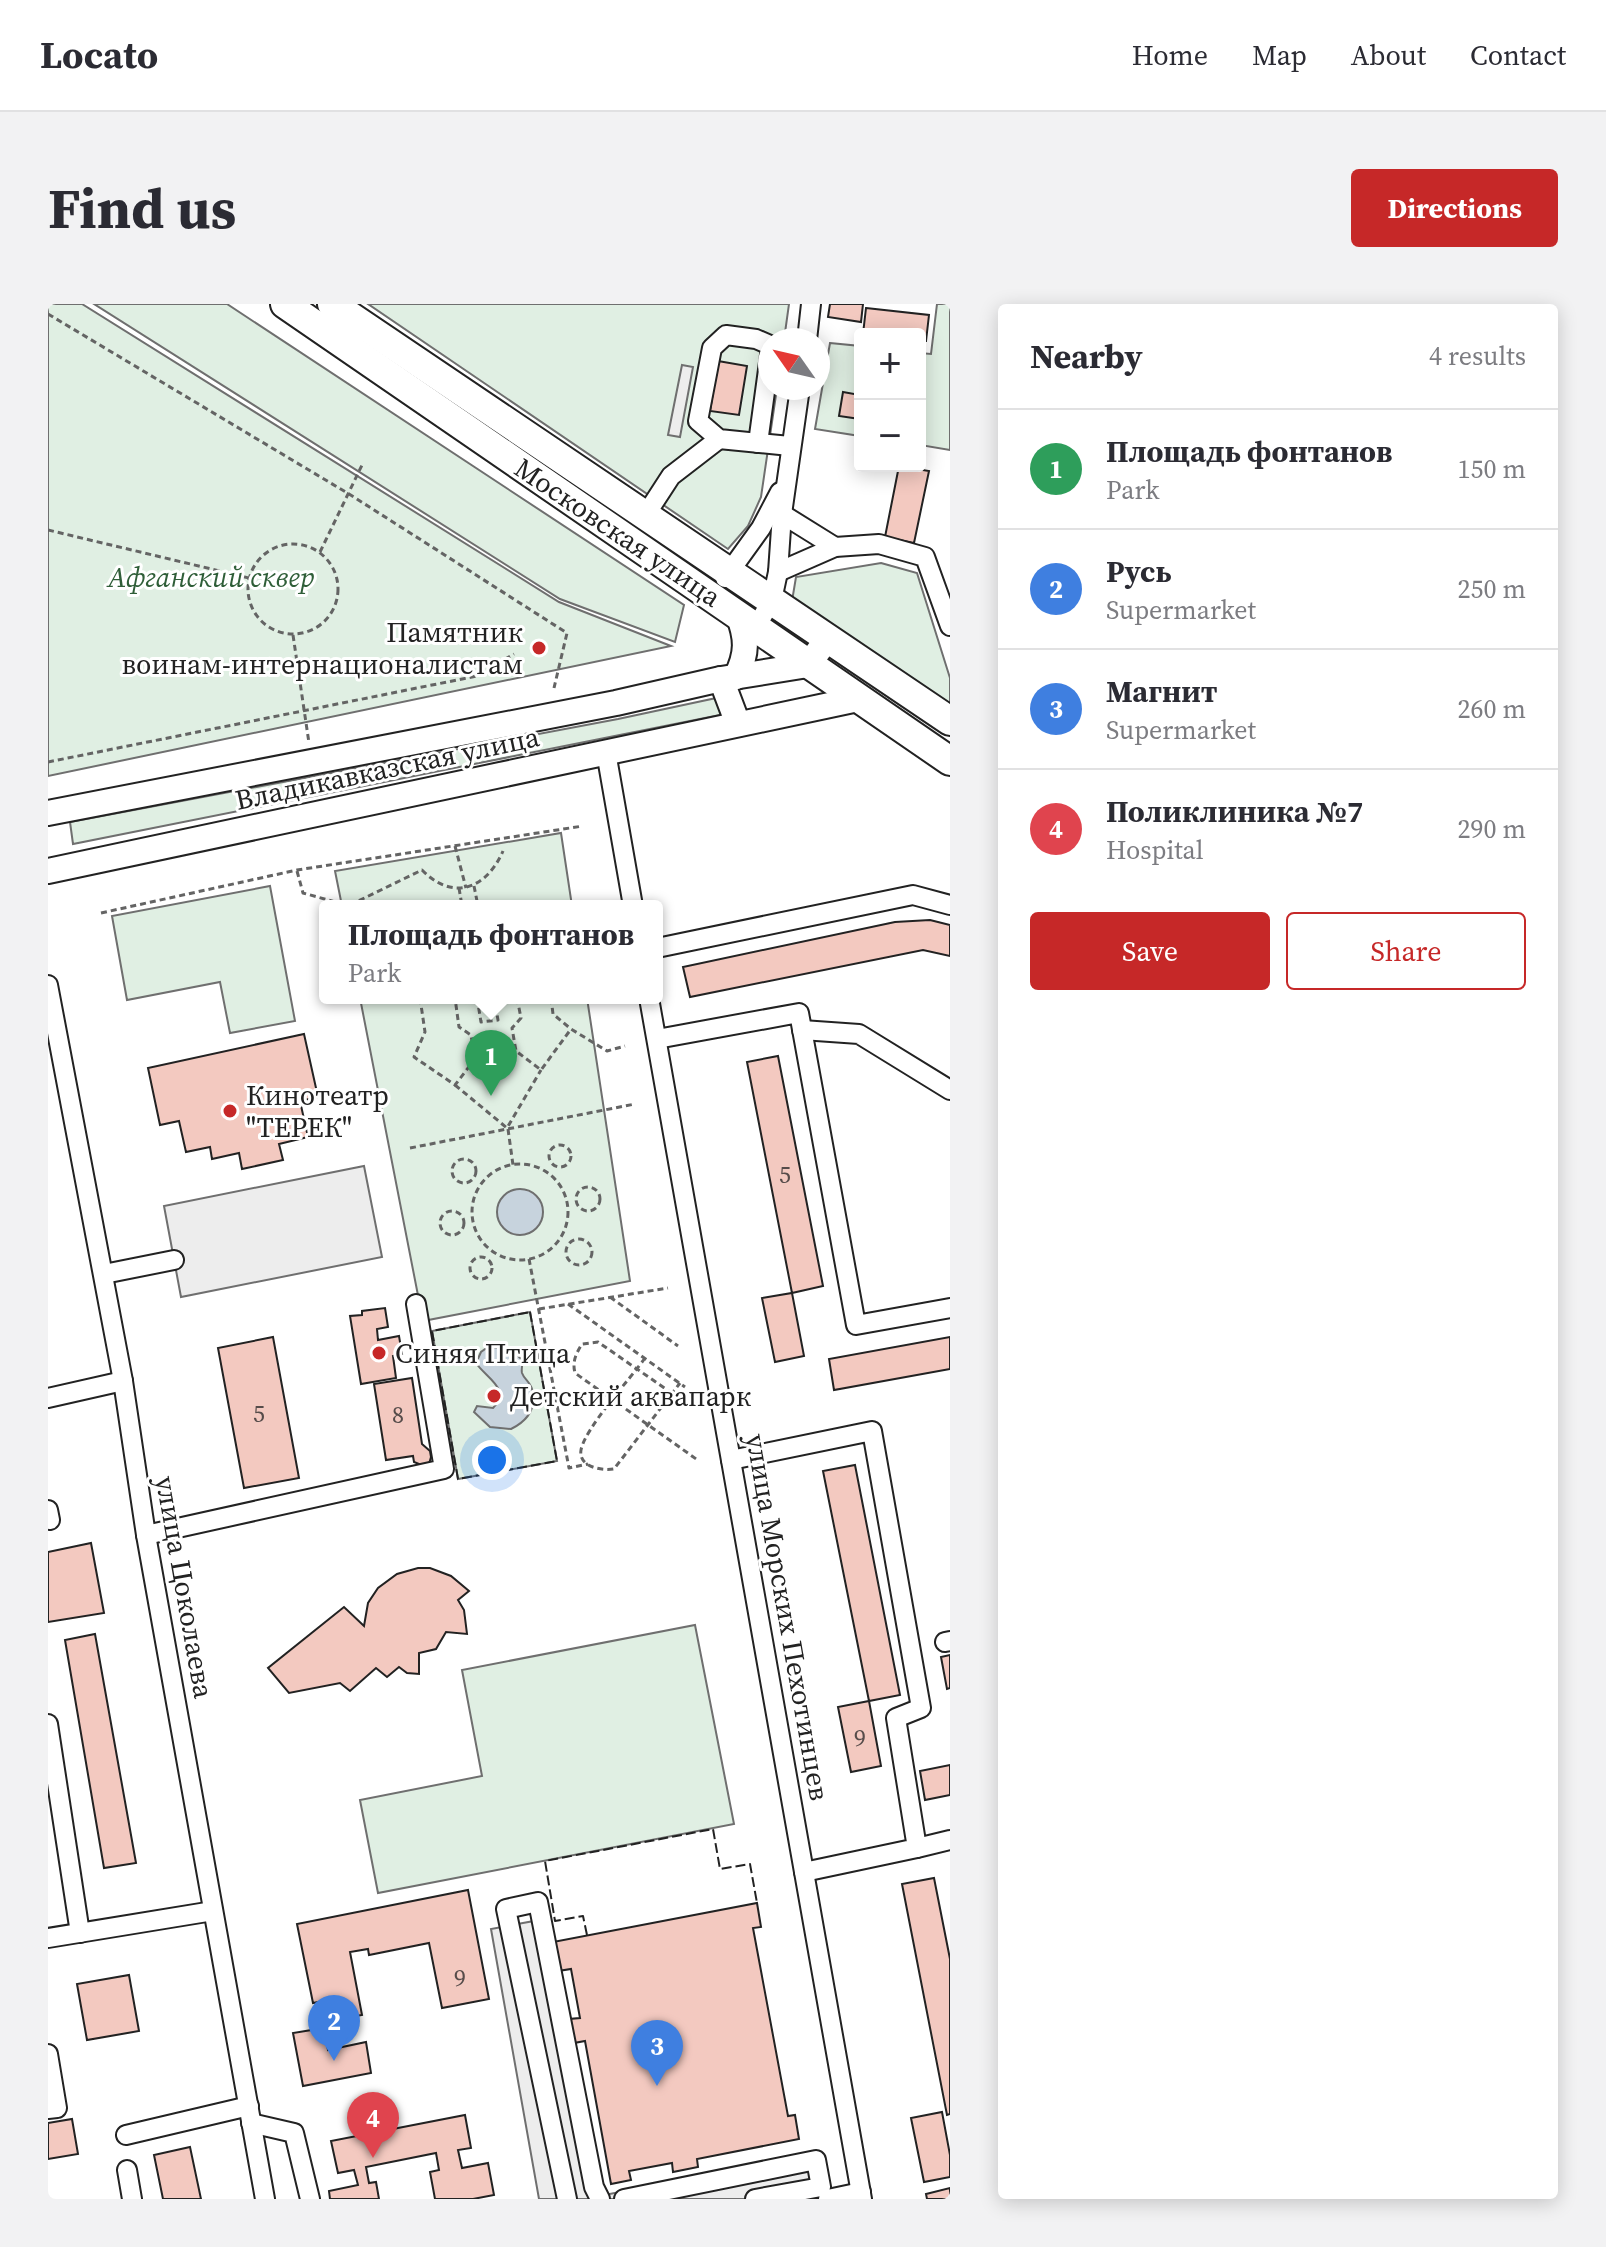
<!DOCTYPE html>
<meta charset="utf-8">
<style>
body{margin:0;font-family:"Source Serif 4",serif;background:#f2f2f3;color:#2b2b33}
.controls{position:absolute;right:24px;top:24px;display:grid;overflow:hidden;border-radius:8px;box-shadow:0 4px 20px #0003}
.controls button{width:72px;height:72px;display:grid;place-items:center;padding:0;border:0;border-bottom:2px solid #e1e1e2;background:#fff;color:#2b2b33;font:40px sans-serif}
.compass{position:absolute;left:710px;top:24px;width:72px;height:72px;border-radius:50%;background:#fff;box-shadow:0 4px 20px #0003;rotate:304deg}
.you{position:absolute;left:444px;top:1156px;width:28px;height:28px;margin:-20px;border:6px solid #fff;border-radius:50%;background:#1a73e8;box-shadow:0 0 0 12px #1a73e833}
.badge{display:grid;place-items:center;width:52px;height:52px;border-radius:50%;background:#c62828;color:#fff;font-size:26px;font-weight:700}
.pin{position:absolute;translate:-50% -66px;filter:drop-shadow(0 2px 4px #0008)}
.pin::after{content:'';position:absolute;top:42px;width:28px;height:24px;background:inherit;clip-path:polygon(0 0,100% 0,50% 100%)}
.popup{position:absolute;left:271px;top:596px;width:344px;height:104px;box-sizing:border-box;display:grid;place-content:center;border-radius:8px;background:#fff;filter:drop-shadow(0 2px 6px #0005);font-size:26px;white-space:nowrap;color:#7c7c81}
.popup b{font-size:30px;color:#2b2b33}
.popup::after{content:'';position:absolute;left:50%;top:100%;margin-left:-16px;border:16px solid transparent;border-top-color:#fff}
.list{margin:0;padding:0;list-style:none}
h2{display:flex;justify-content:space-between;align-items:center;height:104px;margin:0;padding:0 32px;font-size:34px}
h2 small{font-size:26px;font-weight:400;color:#7c7c81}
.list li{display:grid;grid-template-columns:52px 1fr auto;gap:24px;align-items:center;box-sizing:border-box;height:120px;padding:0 32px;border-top:2px solid #e1e1e2}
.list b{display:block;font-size:30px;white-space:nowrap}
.list p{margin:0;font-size:26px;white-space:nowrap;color:#7c7c81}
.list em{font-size:26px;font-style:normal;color:#7c7c81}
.actions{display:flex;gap:16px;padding:24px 32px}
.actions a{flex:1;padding:18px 0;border:2px solid #c62828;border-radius:8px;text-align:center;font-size:28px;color:#c62828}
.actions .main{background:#c62828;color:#fff}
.map{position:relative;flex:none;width:902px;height:1895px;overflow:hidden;border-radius:8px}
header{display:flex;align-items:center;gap:48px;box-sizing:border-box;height:112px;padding:0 40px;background:#fff;border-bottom:2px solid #e1e1e2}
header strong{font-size:38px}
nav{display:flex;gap:44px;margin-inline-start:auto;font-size:28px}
.intro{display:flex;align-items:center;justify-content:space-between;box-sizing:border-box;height:192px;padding:0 48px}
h1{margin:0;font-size:56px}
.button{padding:20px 36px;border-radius:8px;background:#c62828;color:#fff;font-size:28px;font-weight:700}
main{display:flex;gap:48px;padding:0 48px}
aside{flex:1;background:#fff;border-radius:8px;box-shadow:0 4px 20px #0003}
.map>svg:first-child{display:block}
.green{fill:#e0efe3;stroke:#6f6f6f;stroke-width:2}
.parking{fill:#ededed;stroke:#6f6f6f;stroke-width:2}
.water{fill:#c7d3dd;stroke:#6f6f6f;stroke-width:2}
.building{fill:#f3c9c0;stroke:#222;stroke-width:2}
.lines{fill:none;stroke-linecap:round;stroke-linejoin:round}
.minor-casing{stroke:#222;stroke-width:22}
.major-casing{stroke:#222;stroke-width:28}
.highway-casing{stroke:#222;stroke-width:32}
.path{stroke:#646464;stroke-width:3;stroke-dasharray:6 4;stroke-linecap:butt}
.minor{stroke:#fff;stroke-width:18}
.major{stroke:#fff;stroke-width:24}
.highway{stroke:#fff;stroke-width:28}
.fence{stroke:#222;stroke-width:2;stroke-dasharray:10 4;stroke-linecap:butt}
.poi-dot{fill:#c62828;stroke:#fff;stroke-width:3}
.labels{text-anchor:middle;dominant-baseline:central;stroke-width:6;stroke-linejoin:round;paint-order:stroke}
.number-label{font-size:24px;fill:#564c4a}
.street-label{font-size:28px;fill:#222;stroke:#fff}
.park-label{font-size:28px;font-style:italic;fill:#2f5e38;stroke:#fff}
.poi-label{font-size:28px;fill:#222;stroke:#fff;text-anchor:start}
</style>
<header>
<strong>Locato</strong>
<nav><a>Home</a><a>Map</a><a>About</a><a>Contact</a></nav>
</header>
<div class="intro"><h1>Find us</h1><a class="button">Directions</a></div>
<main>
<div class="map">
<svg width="902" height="1895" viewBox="0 0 902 1895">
<rect width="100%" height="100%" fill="#fff"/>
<g class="green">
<polygon points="0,0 34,0 511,298 623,342 0,472"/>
<polygon points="46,0 179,0 636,301 627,338 512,295"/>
<polygon points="320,0 741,0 736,36 722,36 722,84 729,84 713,193 700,222 680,245"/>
<polygon points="889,0 902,0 902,146 872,141 872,49 883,50"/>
<polygon points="782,39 812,42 812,132 767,125"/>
<polygon points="833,259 869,269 902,374 902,401 744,297 748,273"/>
<polygon points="673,393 677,410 25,540 22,518 570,415"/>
<polygon points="513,529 524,602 294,602 287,567"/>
<polygon points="222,582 247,717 182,729 172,678 79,696 64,612"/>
<polygon points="312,694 539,694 582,977 375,1017"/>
<polygon points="482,1008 509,1157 410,1175 384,1027"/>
<polygon points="647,1321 686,1520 330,1589 312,1496 434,1472 414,1366"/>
</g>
<g class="parking">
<polygon points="634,61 645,63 632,133 620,131"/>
<polygon points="316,862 334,953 133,993 116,902"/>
<polygon points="486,1617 541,1894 773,1849 781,1895 491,1895 443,1625"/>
</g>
<g class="water">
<circle cx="472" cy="908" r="23"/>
<path d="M440 1043C448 1043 470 1047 474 1057 475 1060 473 1065 474 1069 476 1075 482 1078 484 1085 489 1104 479 1117 463 1125L442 1123 426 1108 429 1102 445 1104C464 1085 438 1074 428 1059L433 1048Z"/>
</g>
<g class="building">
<polygon points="782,0 815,0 813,18 780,13"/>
<polygon points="818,4 881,11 878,37 872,37 872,30 815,30"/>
<polygon points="670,57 699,62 691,111 662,107"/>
<polygon points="795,88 812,91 812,115 791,112"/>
<polygon points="851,162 881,167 866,239 837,233"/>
<polygon points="882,616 902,621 902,652 875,646 642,693 635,663 847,618"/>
<polygon points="256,730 270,793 252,797 260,833 231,840 235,856 194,865 191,849 164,855 162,843 138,848 131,817 112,821 100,764"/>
<polygon points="730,752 775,982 744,989 699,758"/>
<polygon points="744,989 756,1052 727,1058 714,994"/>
<polygon points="337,1004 340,1023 329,1025 330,1036 351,1032 354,1050 345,1052 348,1074 313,1080 302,1012 314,1011 314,1007"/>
<polygon points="225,1033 251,1174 196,1184 170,1044"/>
<polygon points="902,1033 902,1065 786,1086 781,1055"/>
<polygon points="364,1074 374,1140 382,1147 383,1153 381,1160 376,1162 366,1158 365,1152 338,1156 326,1080"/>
<polygon points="807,1161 852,1391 821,1397 775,1167"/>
<polygon points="43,1239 56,1309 0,1318 0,1248"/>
<polygon points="370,1264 382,1264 403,1272 421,1287 410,1296 416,1306 419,1330 398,1328 388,1345 371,1349 371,1370 359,1369 351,1363 339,1373 328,1364 302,1387 292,1379 241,1389 220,1364 296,1303 316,1322 320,1299 330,1284 349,1270"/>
<polygon points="47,1330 88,1559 56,1564 17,1336"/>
<polygon points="902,1351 902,1384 899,1385 893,1353"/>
<polygon points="821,1397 833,1462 803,1468 790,1403"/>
<polygon points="902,1461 902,1491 877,1496 872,1467"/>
<polygon points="886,1574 902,1655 902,1810 899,1811 854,1580"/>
<polygon points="420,1586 441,1695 394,1704 381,1639 321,1651 320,1645 302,1648 314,1711 280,1717 276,1697 265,1699 249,1620"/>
<polygon points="709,1599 713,1623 705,1624 740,1812 747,1811 751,1835 649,1855 650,1863 625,1868 624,1859 581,1867 583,1876 563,1880 537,1737 526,1739 521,1715 532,1714 523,1665 510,1667 505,1638"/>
<polygon points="81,1671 91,1727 39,1736 29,1680"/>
<polygon points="276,1724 280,1746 318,1738 323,1769 255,1782 245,1729"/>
<polygon points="894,1808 902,1851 902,1873 876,1878 863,1814"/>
<polygon points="417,1811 423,1844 410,1846 414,1864 440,1859 446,1891 425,1895 387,1895 382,1868 391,1866 388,1849 318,1863 321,1879 328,1878 331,1895 282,1895 281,1887 310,1881 306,1866 290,1869 283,1837"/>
<polygon points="24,1815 30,1850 0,1855 0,1819"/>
<polygon points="142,1843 153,1895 115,1895 106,1851"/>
<polygon points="902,1884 902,1895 879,1895 878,1890"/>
</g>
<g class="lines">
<defs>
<g id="minor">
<polyline points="759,36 763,0"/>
<polyline points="722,41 708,35 678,31 664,44 650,117 671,135 742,142"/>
<polyline points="710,139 722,51"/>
<polyline points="734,210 787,243"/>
<polyline points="597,212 623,172 671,135"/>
<polyline points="730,268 787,243 831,240 877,253 902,322"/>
<polyline points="677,274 713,224 732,188"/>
<polyline points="708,323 724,296 730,268 734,210 752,84"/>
<polyline points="558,448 585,602"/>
<polyline points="609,644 865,591 902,601"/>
<polyline points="0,681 75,1077 98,1231 217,1895"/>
<polyline points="601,694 814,1895"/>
<polyline points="754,726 811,730 902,786"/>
<polyline points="609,735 751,709 808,1021 902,1004"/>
<polyline points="56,970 126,956"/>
<polyline points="0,1094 75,1077"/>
<polyline points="683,1156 824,1127 873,1404 848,1414 869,1544 756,1568"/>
<polyline points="0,1206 2,1216"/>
<polyline points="98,1231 396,1165 368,1000"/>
<polyline points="897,1338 902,1337"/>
<polyline points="0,1420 32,1629"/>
<polyline points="869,1544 902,1536"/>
<polyline points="0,1634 165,1607"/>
<polyline points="0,1750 9,1804 0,1805"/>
<polyline points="203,1819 246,1829 262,1895"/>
<polyline points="78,1831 201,1802"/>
<polyline points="79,1866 84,1895"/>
<polyline points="519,1895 458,1605 490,1598 546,1883 552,1895"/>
<polyline points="576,1895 768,1856 773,1883 707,1895"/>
<polyline points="780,1895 813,1888"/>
</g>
<g id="major">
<path d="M688 373C700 349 699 334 690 310"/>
<polyline points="673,375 690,420"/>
<polyline points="0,509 568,399 673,375 760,361 780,334"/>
<polyline points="0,567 810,395"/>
</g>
<g id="highway">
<polyline points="237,0 902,457"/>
<polyline points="284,0 902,417"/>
</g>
</defs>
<use href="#minor" class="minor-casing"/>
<use href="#major" class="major-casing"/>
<use href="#highway" class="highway-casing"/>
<g class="path">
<polyline points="0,10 301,190 519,329 506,384"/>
<polyline points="0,226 201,274"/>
<circle cx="245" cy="285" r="45"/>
<polyline points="272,248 315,159"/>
<polyline points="245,331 261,439"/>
<polyline points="0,458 429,372 466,350"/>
<polyline points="407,542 418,584"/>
<polyline points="249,567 255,589 302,602"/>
<polyline points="426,582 430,602"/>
<polyline points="411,584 414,602"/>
<path d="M302 601 374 566C404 597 438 586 455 547"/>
<polyline points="53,609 249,566 535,522"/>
<polyline points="372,694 377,728 366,753 407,781 427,755 423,731 411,723 407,694"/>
<polyline points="429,694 433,718 450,716 446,694"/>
<polyline points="469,694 473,714 464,724 468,747 493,766 523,725"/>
<polyline points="503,694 505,710 523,725 559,747 577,742"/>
<polyline points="407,781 459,824 493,766"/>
<polyline points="460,825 465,861"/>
<circle cx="512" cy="852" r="11"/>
<polyline points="362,844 587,800"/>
<circle cx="416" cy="867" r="12"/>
<circle cx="472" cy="908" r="48"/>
<circle cx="540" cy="895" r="12"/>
<circle cx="404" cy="919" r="12"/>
<circle cx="531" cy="948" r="13"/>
<circle cx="433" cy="964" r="11"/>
<polyline points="481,955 521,1164 540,1160"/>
<polyline points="562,993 630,1042"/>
<polyline points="520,1000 637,1083"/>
<polyline points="491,1005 620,984"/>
<path d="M597 1054C583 1074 537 1124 533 1146 530 1163 554 1167 566 1165L632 1079"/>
<path d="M641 1101 550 1038 534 1040C528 1050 524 1057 527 1069L651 1157"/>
</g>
<use href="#minor" class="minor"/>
<use href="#major" class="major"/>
<use href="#highway" class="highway"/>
<g class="fence">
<polygon points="482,1008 509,1157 410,1175 384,1027"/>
<polyline points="539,1631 535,1612 507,1617 497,1557 665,1525 672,1565 702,1560 709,1599"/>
</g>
</g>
<g class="poi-dot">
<circle cx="491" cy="344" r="8"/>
<circle cx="182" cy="807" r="8"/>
<circle cx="331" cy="1049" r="8"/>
<circle cx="446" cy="1092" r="8"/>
</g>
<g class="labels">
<g class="number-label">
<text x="737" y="870">5</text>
<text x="211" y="1109">5</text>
<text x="350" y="1110">8</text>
<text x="812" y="1433">9</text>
<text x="412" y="1673">9</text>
</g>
<g class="street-label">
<text transform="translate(570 228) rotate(34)">Московская улица</text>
<text transform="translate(339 464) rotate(-12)">Владикавказская улица</text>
<text transform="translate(137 1283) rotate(80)">улица Цоколаева</text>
<text transform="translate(740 1313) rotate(80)">улица Морских Пехотинцев</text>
</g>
<g class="park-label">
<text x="163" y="273">Афганский сквер</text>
</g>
<g class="poi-label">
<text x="475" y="328" text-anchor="end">Памятник<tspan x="475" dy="32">воинам-интернационалистам</tspan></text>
<text x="198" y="791">Кинотеатр<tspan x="198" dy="32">"ТЕРЕК"</tspan></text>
<text x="347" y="1049">Синяя Птица</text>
<text x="462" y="1092">Детский аквапарк</text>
</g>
</g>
</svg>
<div class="controls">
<button>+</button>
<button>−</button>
</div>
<svg class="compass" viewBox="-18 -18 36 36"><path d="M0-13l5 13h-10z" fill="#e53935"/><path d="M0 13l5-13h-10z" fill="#7c7c81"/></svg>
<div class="you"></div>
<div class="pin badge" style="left:443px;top:792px;background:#2e9e5b">1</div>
<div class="popup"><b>Площадь фонтанов</b>Park</div>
<div class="pin badge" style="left:286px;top:1757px;background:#3f7fe0">2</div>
<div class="pin badge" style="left:609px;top:1782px;background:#3f7fe0">3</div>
<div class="pin badge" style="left:325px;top:1854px;background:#e0444e">4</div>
</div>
<aside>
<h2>Nearby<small>4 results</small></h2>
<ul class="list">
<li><span class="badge" style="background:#2e9e5b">1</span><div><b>Площадь фонтанов</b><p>Park</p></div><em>150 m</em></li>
<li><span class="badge" style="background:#3f7fe0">2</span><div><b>Русь</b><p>Supermarket</p></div><em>250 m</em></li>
<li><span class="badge" style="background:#3f7fe0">3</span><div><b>Магнит</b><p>Supermarket</p></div><em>260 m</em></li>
<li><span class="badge" style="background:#e0444e">4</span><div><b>Поликлиника №7</b><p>Hospital</p></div><em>290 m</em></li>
</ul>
<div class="actions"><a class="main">Save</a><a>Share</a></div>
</aside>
</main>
